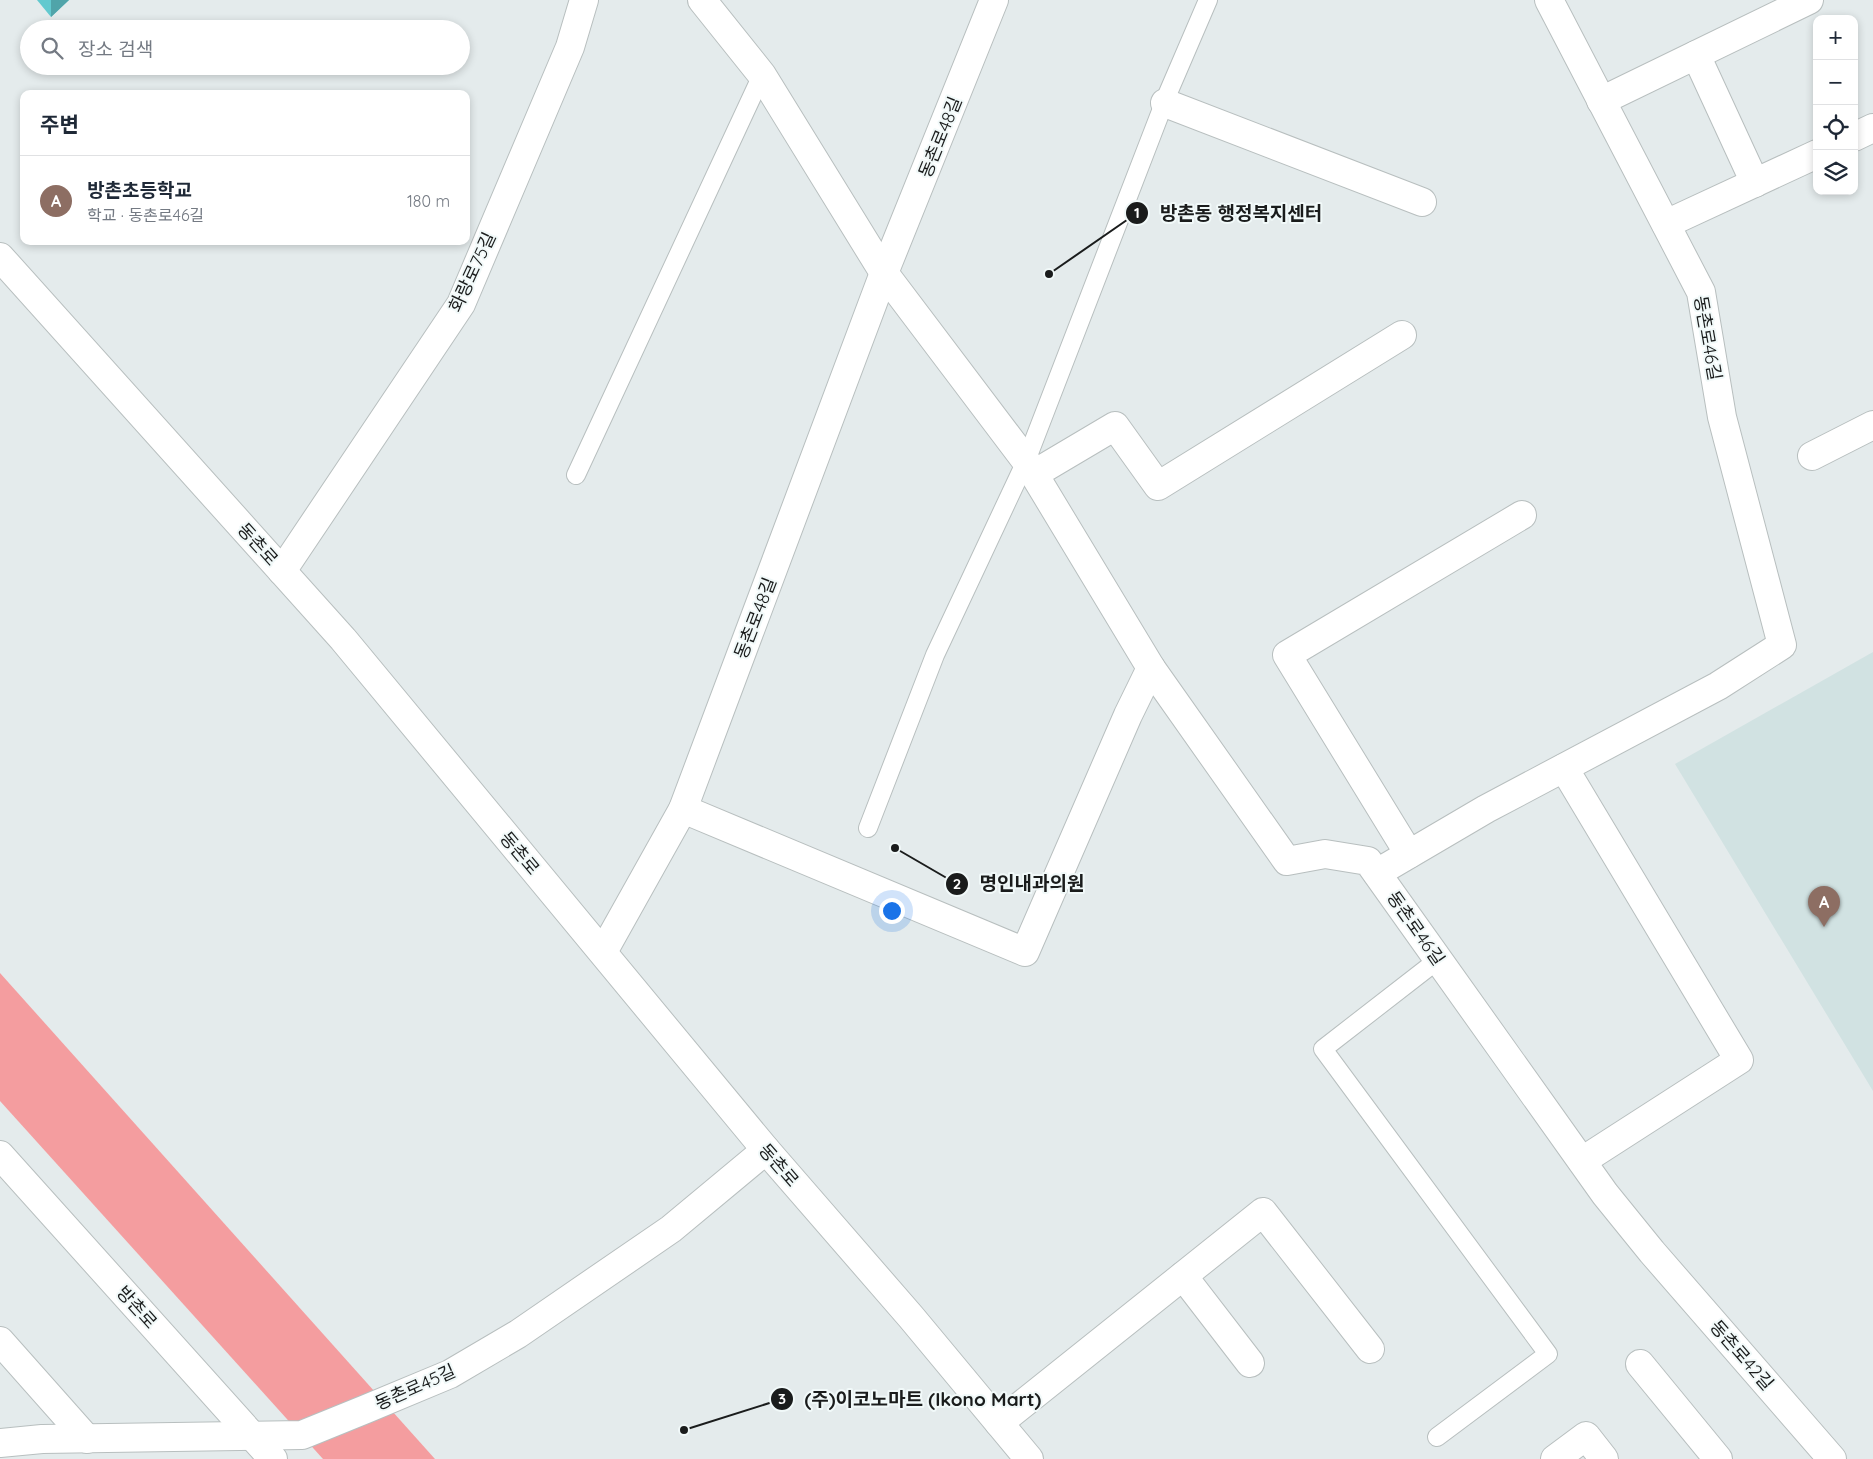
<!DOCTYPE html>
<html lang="ko">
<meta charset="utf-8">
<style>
body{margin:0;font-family:Quicksand,"Noto Sans KR",sans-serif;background:#f2f2f3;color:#1f2937}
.controls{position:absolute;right:15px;top:15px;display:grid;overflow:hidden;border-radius:10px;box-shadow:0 2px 8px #0003}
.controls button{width:45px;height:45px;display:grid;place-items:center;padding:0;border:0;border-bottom:1px solid #e0e1e3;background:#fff;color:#1f2937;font:25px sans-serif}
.you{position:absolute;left:891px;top:910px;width:18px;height:18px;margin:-12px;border:4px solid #fff;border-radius:50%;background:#1a73e8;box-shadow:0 0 0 8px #1a73e833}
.badge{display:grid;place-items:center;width:32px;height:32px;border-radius:50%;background:#7c3aed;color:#fff;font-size:16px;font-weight:700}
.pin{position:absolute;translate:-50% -41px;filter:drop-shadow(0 1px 2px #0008)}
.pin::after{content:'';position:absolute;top:26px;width:18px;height:15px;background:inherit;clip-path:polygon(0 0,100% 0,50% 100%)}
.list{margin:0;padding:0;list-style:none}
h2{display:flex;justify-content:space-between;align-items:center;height:65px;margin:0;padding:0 20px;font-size:21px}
h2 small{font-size:16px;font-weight:400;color:#747a83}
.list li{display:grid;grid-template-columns:32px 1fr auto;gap:15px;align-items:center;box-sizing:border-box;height:90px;padding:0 20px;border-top:1px solid #e0e1e3}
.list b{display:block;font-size:19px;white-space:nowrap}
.list p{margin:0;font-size:16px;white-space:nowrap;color:#747a83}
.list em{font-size:16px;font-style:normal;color:#747a83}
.icon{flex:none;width:28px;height:28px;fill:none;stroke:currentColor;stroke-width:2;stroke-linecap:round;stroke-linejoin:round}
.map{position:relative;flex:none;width:1873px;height:1459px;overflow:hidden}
.search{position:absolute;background:#fff;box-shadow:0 2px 8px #0003;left:20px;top:20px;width:450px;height:55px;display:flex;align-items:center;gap:12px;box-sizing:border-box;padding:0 18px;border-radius:28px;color:#747a83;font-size:19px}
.panel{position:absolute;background:#fff;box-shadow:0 2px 8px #0003;left:20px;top:90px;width:450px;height:155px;border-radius:10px}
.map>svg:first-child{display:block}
.built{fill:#d1e2e2}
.green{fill:#f49d9f}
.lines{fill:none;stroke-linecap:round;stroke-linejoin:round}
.lane-casing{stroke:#b8bfbf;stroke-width:20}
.street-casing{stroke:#b8bfbf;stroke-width:30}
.secondary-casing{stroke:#b8bfbf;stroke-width:30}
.lane{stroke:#fff;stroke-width:18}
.street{stroke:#fff;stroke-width:28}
.secondary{stroke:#fff;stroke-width:28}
.wall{fill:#62c9cf}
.shaded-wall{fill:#50a4a9}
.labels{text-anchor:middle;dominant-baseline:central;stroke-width:4;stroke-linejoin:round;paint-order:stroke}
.street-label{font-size:18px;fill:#1a1c1c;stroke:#f1f9f9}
.leader{fill:none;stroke:#1a1c1c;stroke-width:2}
.callout-dot{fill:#1a1c1c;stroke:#f1f9f9;stroke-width:2}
.mark-label{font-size:15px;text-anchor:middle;font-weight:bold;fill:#fff}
.callout-label{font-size:19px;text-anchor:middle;font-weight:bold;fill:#1a1c1c;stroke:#f1f9f9;stroke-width:4;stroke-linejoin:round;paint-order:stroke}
</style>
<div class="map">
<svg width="1873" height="1459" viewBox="0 0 1873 1459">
<rect width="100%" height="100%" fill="#e4ebec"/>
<polygon class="built" points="1873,652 1873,1091 1675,764"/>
<polygon class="green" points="0,973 435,1459 323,1459 0,1101"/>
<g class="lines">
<defs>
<g id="lane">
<polyline points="576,475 762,75"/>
<polyline points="868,828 935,655 1026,461 1168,93 1208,0"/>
<polyline points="1437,1437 1548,1354 1323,1049 1439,959"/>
</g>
<g id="street">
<polyline points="702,0 762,75 884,273 1026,461 1151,668 1287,861 1325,854 1368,861 1605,1194 1652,1252 1832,1459"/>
<polyline points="1696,55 1755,183"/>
<polyline points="1601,101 1809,0"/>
<polyline points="1165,103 1422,202"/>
<polyline points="1854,137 1873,128"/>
<polyline points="1666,224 1817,154"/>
<polyline points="1812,456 1873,425"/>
<polyline points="1034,474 1115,426 1158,486 1402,335"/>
<polyline points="282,571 461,304 570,47 584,0"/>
<polyline points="1564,768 1739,1060 1582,1161"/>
<polyline points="683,809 1025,952 1128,715 1151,668"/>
<polyline points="1409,854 1287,655 1522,515"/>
<polyline points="1377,873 1486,809 1718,686 1782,645 1722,417 1701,292 1549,0"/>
<polyline points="603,952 683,809 884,273 994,0"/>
<polyline points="1183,1276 1250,1363"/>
<polyline points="0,1341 87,1439"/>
<polyline points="1640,1364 1718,1459"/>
<polyline points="999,1423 1263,1212 1370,1349"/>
<polyline points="0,1443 42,1439 302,1435 366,1409 450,1374 518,1334 671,1229 766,1150"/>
<polyline points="1555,1459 1586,1436 1604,1459"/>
</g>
<g id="secondary">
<polyline points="0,257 343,639 766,1150 911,1317 1029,1459"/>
<polyline points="0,1155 273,1459"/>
</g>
</defs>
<use href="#lane" class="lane-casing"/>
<use href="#street" class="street-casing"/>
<use href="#secondary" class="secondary-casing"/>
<use href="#lane" class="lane"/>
<use href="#street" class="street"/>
<use href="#secondary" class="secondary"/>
</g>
<polygon class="wall" points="37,0 69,0 51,17"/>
<polygon class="shaded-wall" points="51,0 69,0 51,17"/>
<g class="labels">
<g class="street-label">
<text transform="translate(940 137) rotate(-68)">동촌로48길</text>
<text transform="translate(472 272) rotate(-65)">화랑로75길</text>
<text transform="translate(1708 338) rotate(80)">동촌로46길</text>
<text transform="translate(258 544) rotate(48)">동촌로</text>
<text transform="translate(755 618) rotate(-69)">동촌로48길</text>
<text transform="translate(520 853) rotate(50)">동촌로</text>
<text transform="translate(1416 928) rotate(55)">동촌로46길</text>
<text transform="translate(779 1165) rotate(49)">동촌로</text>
<text transform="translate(137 1307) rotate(48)">방촌로</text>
<text transform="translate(1742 1355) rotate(49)">동촌로42길</text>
<text transform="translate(415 1387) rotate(-24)">동촌로45길</text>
</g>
</g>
<path class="leader" d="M1049 274L1137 213M895 848L957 884M684 1430L782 1399"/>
<g class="callout-dot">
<circle cx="1049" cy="274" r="5"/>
<circle cx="895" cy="848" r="5"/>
<circle cx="684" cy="1430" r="5"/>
<circle cx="1137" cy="213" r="12"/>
<circle cx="957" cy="884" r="12"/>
<circle cx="782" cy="1399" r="12"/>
</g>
<g class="mark-label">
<text x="1137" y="218">1</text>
<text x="957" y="889">2</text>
<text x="782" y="1404">3</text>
</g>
<g class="callout-label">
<text x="1241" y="220">방촌동 행정복지센터</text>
<text x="1032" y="890">명인내과의원</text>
<text x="923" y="1406">(주)이코노마트 (Ikono Mart)</text>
</g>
</svg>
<div class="controls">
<button>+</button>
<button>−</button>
<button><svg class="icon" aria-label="locate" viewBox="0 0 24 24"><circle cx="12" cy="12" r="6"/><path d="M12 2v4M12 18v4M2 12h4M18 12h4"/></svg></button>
<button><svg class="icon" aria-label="layers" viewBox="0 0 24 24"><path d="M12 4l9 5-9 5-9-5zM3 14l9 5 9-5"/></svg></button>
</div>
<div class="you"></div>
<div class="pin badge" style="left:1824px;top:927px;background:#8d6e63">A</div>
<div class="search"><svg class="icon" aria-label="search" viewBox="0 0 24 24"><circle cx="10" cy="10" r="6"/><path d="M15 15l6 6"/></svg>장소 검색</div>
<section class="panel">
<h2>주변<small></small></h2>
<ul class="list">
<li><span class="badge" style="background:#8d6e63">A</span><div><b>방촌초등학교</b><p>학교 · 동촌로46길</p></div><em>180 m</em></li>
</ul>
</section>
</div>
